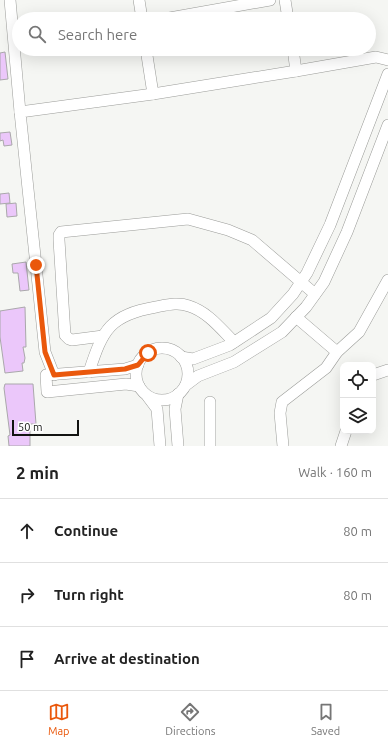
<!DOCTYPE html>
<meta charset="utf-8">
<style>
body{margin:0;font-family:Ubuntu,sans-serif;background:#f6f6f6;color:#222}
.controls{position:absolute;right:12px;bottom:12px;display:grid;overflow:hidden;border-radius:8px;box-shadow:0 4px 16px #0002}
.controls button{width:36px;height:36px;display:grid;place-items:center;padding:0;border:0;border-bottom:1px solid #e0e0e0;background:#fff;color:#222;font:20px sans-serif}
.scale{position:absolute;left:12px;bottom:10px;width:67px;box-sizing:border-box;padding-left:4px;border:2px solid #121311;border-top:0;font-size:11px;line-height:14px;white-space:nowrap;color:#121311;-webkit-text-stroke:3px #fff;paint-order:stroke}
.stop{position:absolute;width:12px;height:12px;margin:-9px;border:3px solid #ea580c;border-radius:50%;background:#fff}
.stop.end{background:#ea580c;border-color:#fff;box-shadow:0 1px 4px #0008}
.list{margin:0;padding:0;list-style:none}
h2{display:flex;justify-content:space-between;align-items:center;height:52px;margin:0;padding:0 16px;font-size:17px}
h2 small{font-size:13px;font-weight:400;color:#767676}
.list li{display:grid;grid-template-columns:26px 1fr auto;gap:12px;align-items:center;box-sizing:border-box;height:64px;padding:0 16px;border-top:1px solid #e0e0e0}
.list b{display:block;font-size:15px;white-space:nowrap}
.list em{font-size:13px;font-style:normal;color:#767676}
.icon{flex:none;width:22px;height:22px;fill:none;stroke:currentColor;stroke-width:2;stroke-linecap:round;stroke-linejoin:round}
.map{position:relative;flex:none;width:388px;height:446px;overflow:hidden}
.search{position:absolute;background:#fff;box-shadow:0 4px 16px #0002;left:12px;right:12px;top:12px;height:44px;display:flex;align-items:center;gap:10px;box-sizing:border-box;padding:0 14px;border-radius:22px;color:#767676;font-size:15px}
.sheet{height:244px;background:#fff}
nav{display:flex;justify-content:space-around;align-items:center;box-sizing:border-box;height:56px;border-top:1px solid #e0e0e0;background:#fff;font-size:11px;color:#767676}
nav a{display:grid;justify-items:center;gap:2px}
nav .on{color:#ea580c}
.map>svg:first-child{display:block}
.building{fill:#ebc7fa;stroke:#aaa8ab}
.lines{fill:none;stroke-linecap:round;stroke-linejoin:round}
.minor-casing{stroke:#9b9c99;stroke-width:12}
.minor{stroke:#fff;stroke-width:11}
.route{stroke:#ea580c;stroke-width:5}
</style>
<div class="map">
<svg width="388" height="446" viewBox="0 0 388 446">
<rect width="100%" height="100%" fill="#f5f6f3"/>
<g class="building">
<polygon points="5,52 8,79 0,80 0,53"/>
<polygon points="10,132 12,145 4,146 3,140 0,141 0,133"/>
<polygon points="9,193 10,203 0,204 0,194"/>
<polygon points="16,203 17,216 7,217 6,204"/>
<polygon points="26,262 29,290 20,291 18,273 13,273 12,264"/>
<polygon points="25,307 26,347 23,347 25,358 24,363 22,363 23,371 5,373 0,337 0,311"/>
<polygon points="5,384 33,384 36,424 30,424 30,446 9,446 8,436 10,435 4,388"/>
</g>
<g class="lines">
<defs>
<g id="minor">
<polyline points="10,0 20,112"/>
<polyline points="139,0 142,19"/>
<polyline points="285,0 288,19"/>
<polyline points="164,19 270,0"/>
<polyline points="146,49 153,94"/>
<polyline points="296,71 376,57 388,60"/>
<polyline points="296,317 337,352"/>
<polyline points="103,336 72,340 69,339 65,335 59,240 59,235 61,232 188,219 228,230 252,240 315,294"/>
<circle cx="162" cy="374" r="26"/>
<polyline points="181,357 193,359 230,345 271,318 293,294 307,273 330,225 388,74"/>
<polyline points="138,365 125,369 46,375 47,392 126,384 139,386"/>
<path d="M89 372C103 329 110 315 156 307 167 305 178 302 189 306 208 312 221 329 234 342"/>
<polyline points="54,375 45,352 20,112 153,94 296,71 293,49"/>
<polyline points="373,375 388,370"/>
<polyline points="186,385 198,376 234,362 282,332 306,307 324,282 347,232 388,125"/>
<polyline points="148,397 157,409 160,446"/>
<polyline points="210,402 210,446"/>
<polyline points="178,446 175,409 178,394"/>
<polyline points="283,446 280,413 282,402 326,368 337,352 359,332 388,280"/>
<polyline points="341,446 346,431"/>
</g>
</defs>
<use href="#minor" class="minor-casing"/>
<use href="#minor" class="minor"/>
</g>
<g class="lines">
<polyline class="route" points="36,265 45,352 54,375 125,369 138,365 148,353"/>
</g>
</svg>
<div class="controls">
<button><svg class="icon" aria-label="locate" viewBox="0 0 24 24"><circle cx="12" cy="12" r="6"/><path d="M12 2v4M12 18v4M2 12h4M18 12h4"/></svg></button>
<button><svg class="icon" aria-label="layers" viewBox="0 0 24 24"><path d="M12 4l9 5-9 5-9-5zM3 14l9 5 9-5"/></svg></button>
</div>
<div class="scale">50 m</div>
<div class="stop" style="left:148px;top:353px"></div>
<div class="stop end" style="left:36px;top:265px"></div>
<div class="search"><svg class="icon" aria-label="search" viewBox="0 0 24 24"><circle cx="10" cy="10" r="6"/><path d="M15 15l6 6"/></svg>Search here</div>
</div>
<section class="sheet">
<h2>2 min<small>Walk · 160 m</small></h2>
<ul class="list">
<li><svg class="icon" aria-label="ahead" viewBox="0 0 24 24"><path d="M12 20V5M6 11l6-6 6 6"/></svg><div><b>Continue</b></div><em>80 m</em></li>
<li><svg class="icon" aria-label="right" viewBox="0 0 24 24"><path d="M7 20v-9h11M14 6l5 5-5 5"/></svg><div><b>Turn right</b></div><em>80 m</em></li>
<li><svg class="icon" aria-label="arrive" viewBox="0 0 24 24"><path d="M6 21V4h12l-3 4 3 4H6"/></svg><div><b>Arrive at destination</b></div></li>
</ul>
</section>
<nav>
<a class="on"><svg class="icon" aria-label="map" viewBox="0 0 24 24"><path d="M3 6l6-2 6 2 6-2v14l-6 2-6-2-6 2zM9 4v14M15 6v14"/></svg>Map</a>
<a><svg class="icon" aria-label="directions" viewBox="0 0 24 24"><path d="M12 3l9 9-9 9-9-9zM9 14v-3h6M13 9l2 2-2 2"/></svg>Directions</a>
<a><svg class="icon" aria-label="saved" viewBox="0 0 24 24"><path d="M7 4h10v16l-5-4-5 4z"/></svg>Saved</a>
</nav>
